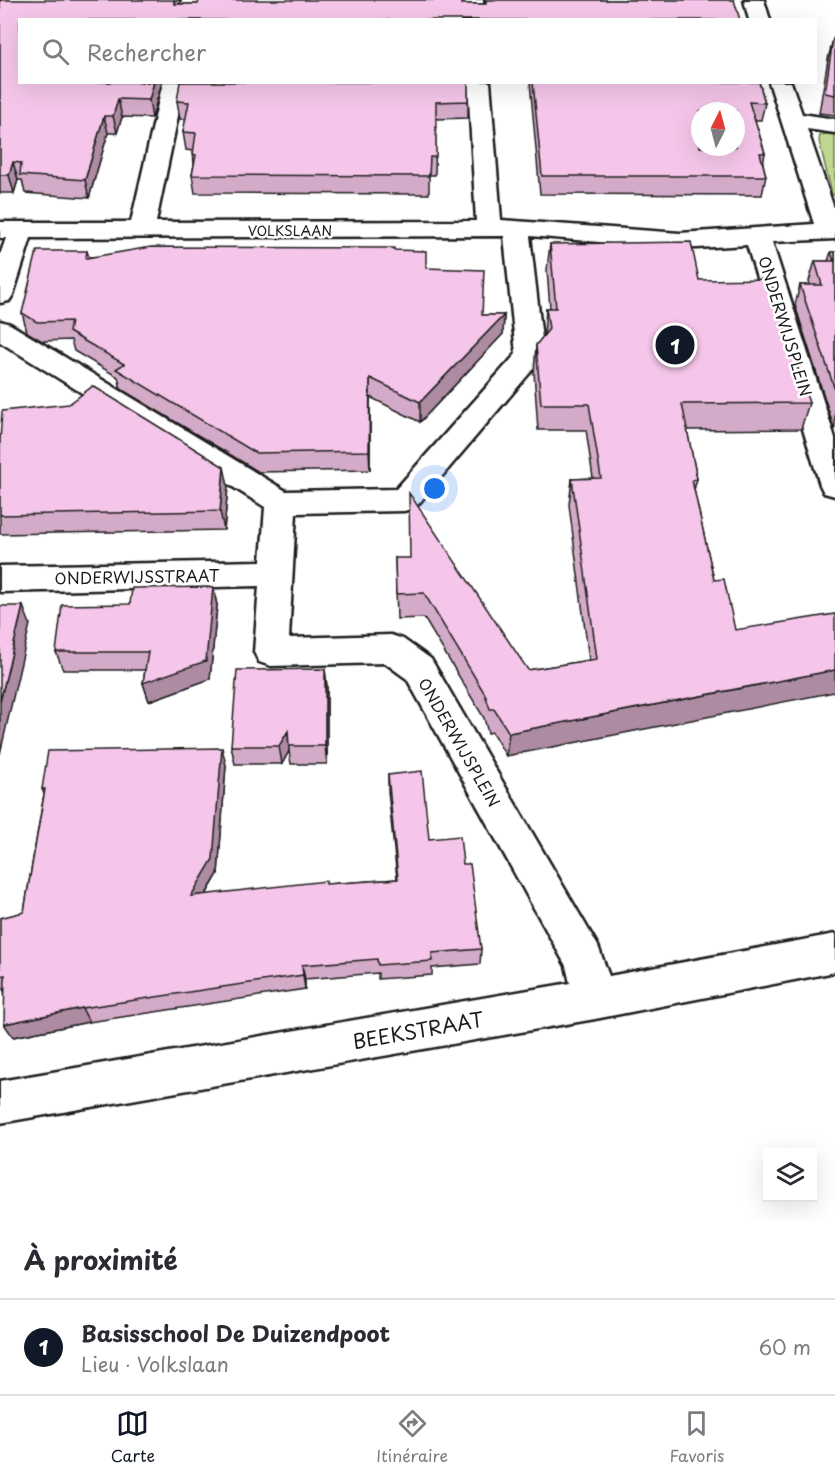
<!DOCTYPE html>
<html lang="fr">
<meta charset="utf-8">
<style>
body{margin:0;font-family:"Playpen Sans",sans-serif;background:#f7f7f7;color:#2b2b33}
.controls{position:absolute;right:18px;bottom:18px;display:grid;overflow:hidden;border-radius:0px;box-shadow:0 6px 24px #0002}
.controls button{width:54px;height:54px;display:grid;place-items:center;padding:0;border:0;border-bottom:2px solid #e1e1e2;background:#fff;color:#2b2b33;font:30px sans-serif}
.compass{position:absolute;left:691px;top:102px;width:54px;height:54px;border-radius:50%;background:#fff;box-shadow:0 6px 24px #0002;rotate:6deg}
.you{position:absolute;left:435px;top:489px;width:21px;height:21px;margin:-15px;border:4px solid #fff;border-radius:50%;background:#1a73e8;box-shadow:0 0 0 9px #1a73e833}
.badge{display:grid;place-items:center;width:39px;height:39px;border-radius:50%;background:#111827;color:#fff;font-size:20px;font-weight:700}
.pin{position:absolute;translate:-50% -50%;border:3px solid #fff;box-shadow:0 2px 6px #0006}
.list{margin:0;padding:0;list-style:none}
h2{display:flex;justify-content:space-between;align-items:center;height:78px;margin:0;padding:0 24px;font-size:26px}
h2 small{font-size:20px;font-weight:400;color:#7c7c81}
.list li{display:grid;grid-template-columns:39px 1fr auto;gap:18px;align-items:center;box-sizing:border-box;height:96px;padding:0 24px;border-top:2px solid #e1e1e2}
.list b{display:block;font-size:22px;white-space:nowrap}
.list p{margin:0;font-size:20px;white-space:nowrap;color:#7c7c81}
.list em{font-size:20px;font-style:normal;color:#7c7c81}
.icon{flex:none;width:33px;height:33px;fill:none;stroke:currentColor;stroke-width:2;stroke-linecap:round;stroke-linejoin:round}
.map{position:relative;flex:none;width:835px;height:1220px;overflow:hidden}
.search{position:absolute;background:#fff;box-shadow:0 6px 24px #0002;left:18px;right:18px;top:18px;height:66px;display:flex;align-items:center;gap:15px;box-sizing:border-box;padding:0 21px;border-radius:0px;color:#7c7c81;font-size:22px}
.sheet{height:174px;background:#fff}
nav{display:flex;justify-content:space-around;align-items:center;box-sizing:border-box;height:84px;border-top:2px solid #e1e1e2;background:#fff;font-size:16px;color:#7c7c81}
nav a{display:grid;justify-items:center;gap:3px}
nav .on{color:#111827}
.map>svg:first-child{display:block}
.green{fill:#bfd88f;stroke:#6e7a56;stroke-width:1.5}
.lines{fill:none;stroke-linecap:round;stroke-linejoin:round}
.minor-casing{stroke:#1c1c1c;stroke-width:5}
.minor{fill:#fff;fill-rule:evenodd}
.wall{fill:#d3aac8;stroke:#1c1c1c;stroke-width:1.5}
.shaded-wall{fill:#ac8ba3;stroke:#1c1c1c;stroke-width:1.5}
.building{fill:#f5c6e9;stroke:#1c1c1c;stroke-width:1.5;fill-rule:evenodd}
.labels{text-anchor:middle;dominant-baseline:central;stroke-width:5;stroke-linejoin:round;paint-order:stroke}
.far-street-label{font-size:14px;fill:#1c1c1c;stroke:#fff}
.street-label{font-size:16px;fill:#1c1c1c;stroke:#fff}
.near-street-label{font-size:20px;fill:#1c1c1c;stroke:#fff}
</style>
<div class="map">
<svg width="835" height="1220" viewBox="0 0 835 1220">
<rect width="100%" height="100%" fill="#fff"/>
<filter id="ink" filterUnits="userSpaceOnUse"><feTurbulence type="fractalNoise" baseFrequency=".0167" numOctaves="2"/><feDisplacementMap in="SourceGraphic" scale="12" xChannelSelector="R" yChannelSelector="G"/><feConvolveMatrix kernelMatrix="1 2 1 2 8 2 1 2 1" color-interpolation-filters="sRGB"/></filter>
<g filter="url(#ink)">
<polygon class="green" points="827,134 835,135 835,196 832,194 819,141 820,135"/>
<g class="lines">
<defs>
<g id="minor">
<polygon points="182,0 202,0 199,20 178,20"/>
<polygon points="463,0 483,0 484,20 463,20"/>
<polygon points="744,0 764,0 770,20 749,20"/>
<polygon points="163,82 185,82 156,222 476,221 468,82 490,82 501,220 680,233 814,224 769,82 791,82 802,114 835,119 835,133 807,129 835,211 835,239 772,242 835,438 835,496 824,493 820,485 747,245 680,249 530,236 544,356 415,508 404,511 296,513 289,638 391,635 403,639 431,659 598,946 609,976 835,934 835,972 595,1019 0,1123 0,1081 570,983 566,966 407,679 385,663 271,666 259,662 254,652 259,586 0,592 0,566 261,561 265,507 0,342 0,321 10,324 286,491 396,489 516,354 504,236 31,238 13,295 9,301 0,303 0,255 6,238 0,238 0,222 131,222"/>
</g>
</defs>
<use href="#minor" class="minor-casing"/>
<use href="#minor" class="minor"/>
</g>
<g class="wall">
<polygon points="0,0 179,4 485,4 485,0 734,0 20,20 20,82 162,82 152,118 122,117 117,133 108,133 89,198 25,193 22,180 18,180 14,193 0,193"/>
<polygon points="833,39 835,40 835,115 819,113 828,59"/>
<polygon points="530,82 759,82 765,103 761,120 755,120 765,153 763,164 766,176 762,195 540,194"/>
<polygon points="177,101 468,101 468,118 436,119 435,175 429,175 429,194 195,193 192,175 194,165 193,151 186,150 183,132 186,119 180,119"/>
<polygon points="550,244 699,280 809,403 801,429 687,430 697,479 694,490 714,580 506,756 492,732 488,733 484,718 424,618 397,619 395,558 528,670 589,660 569,505 572,479 593,478 586,430 538,430 534,372 536,345 544,336 546,308 550,308 547,270"/>
<polygon points="394,250 426,268 482,315 504,315 503,334 420,422 370,397 370,470 259,472 121,389 118,377 74,351 71,340 42,341 27,332 22,313 87,251 89,257"/>
<polygon points="831,252 835,252 835,428 834,428 795,305 800,285 810,285 809,281 815,261 828,261"/>
<polygon points="0,441 228,486 224,530 0,534"/>
<polygon points="213,587 217,605 210,679 149,701 143,683 145,670 63,670 56,652 130,604"/>
<polygon points="325,669 327,687 327,764 291,764 289,751 282,764 235,764 231,746"/>
<polygon points="226,765 218,874 206,895 327,884 397,879 388,791 388,775 429,839 463,864 481,949 480,964 432,968 432,975 378,979 378,973 305,979 305,989 89,1022 13,1037 4,991 0,985 0,918 24,912 44,794 42,789"/>
</g>
<g class="shaded-wall">
<polygon points="174,0 180,0 177,20 174,4"/>
<polygon points="154,82 162,82 152,118 149,100"/>
<polygon points="118,99 122,117 117,133 113,116"/>
<polygon points="104,116 108,133 89,198 85,180"/>
<polygon points="13,162 18,180 14,193 9,175"/>
<polygon points="504,315 503,334 420,422 420,402"/>
<polygon points="370,378 370,470 369,451"/>
<polygon points="224,467 228,486 224,530 220,511"/>
<polygon points="213,587 217,605 210,679 149,701 143,683"/>
<polygon points="23,606 30,624 0,754 0,702"/>
<polygon points="325,669 327,687 327,764 325,746"/>
<polygon points="835,670 835,692 506,756 509,733"/>
<polygon points="288,731 289,751 282,764 279,746"/>
<polygon points="222,748 226,765 218,874 196,911 191,896"/>
<polygon points="302,965 305,979 305,989 303,975"/>
<polygon points="82,1008 89,1022 13,1037 4,1024"/>
</g>
<g class="building">
<polygon points="0,0 174,0 174,4 198,4 199,0 462,0 462,4 486,4 486,0 734,0 740,20 20,20 20,82 154,82 149,100 118,99 113,116 104,116 85,180 20,175 21,163 13,162 9,175 0,175"/>
<polygon points="833,39 835,40 835,95 825,93"/>
<polygon points="180,82 468,82 468,101 436,102 436,157 430,157 429,176 192,175 196,155 193,154 196,133 183,132 189,102 177,101"/>
<path d="M533 82H759L765 103 749 102 765 153H760L766 176H542ZM700 111H736V147H700Z"/>
<polygon points="691,242 699,280 770,279 809,403 682,404 697,479 692,480 714,580 724,579 735,630 835,614 835,670 509,733 494,709 490,709 485,694 424,593 396,594 395,558 410,558 409,493 528,670 597,659 572,479 601,478 589,404 541,404 536,345 549,329 546,308 556,308 550,244"/>
<polygon points="151,247 394,248 394,250 426,251 426,268 484,270 482,315 504,315 420,402 370,378 369,451 256,453 116,369 124,364 69,332 71,321 37,322 22,313 37,251 87,251 86,258"/>
<polygon points="831,252 835,252 835,390 800,285 822,285 815,261 834,261"/>
<polygon points="93,386 224,467 220,511 0,515 0,441 2,411 69,404"/>
<polygon points="213,587 206,661 143,683 148,652 56,652 62,605 130,604 132,588"/>
<polygon points="0,606 23,606 0,702"/>
<polygon points="325,669 325,746 289,746 288,731 279,746 231,746 237,670"/>
<polygon points="222,748 213,859 191,896 326,881 326,884 398,879 388,775 422,771 429,839 460,836 463,864 470,864 481,949 432,953 432,961 378,965 377,959 302,965 303,975 82,1008 4,1024 5,975 0,976 0,918 24,912 45,789 42,789 48,751"/>
</g>
</g>
<g class="labels">
<g class="far-street-label">
<text x="290" y="230">VOLKSLAAN</text>
</g>
<g class="street-label">
<text transform="translate(786 326) rotate(73)">ONDERWIJSPLEIN</text>
<text transform="translate(137 576) rotate(-1)">ONDERWIJSSTRAAT</text>
<text transform="translate(460 742) rotate(60)">ONDERWIJSPLEIN</text>
</g>
<g class="near-street-label">
<text transform="translate(418 1030) rotate(-10)">BEEKSTRAAT</text>
</g>
</g>
</svg>
<div class="controls">
<button><svg class="icon" aria-label="layers" viewBox="0 0 24 24"><path d="M12 4l9 5-9 5-9-5zM3 14l9 5 9-5"/></svg></button>
</div>
<svg class="compass" viewBox="-18 -18 36 36"><path d="M0-13l5 13h-10z" fill="#e53935"/><path d="M0 13l5-13h-10z" fill="#7c7c81"/></svg>
<div class="you"></div>
<div class="pin badge" style="left:675px;top:345px">1</div>
<div class="search"><svg class="icon" aria-label="search" viewBox="0 0 24 24"><circle cx="10" cy="10" r="6"/><path d="M15 15l6 6"/></svg>Rechercher</div>
</div>
<section class="sheet">
<h2>À proximité<small></small></h2>
<ul class="list">
<li><span class="badge">1</span><div><b>Basisschool De Duizendpoot</b><p>Lieu · Volkslaan</p></div><em>60 m</em></li>
</ul>
</section>
<nav>
<a class="on"><svg class="icon" aria-label="map" viewBox="0 0 24 24"><path d="M3 6l6-2 6 2 6-2v14l-6 2-6-2-6 2zM9 4v14M15 6v14"/></svg>Carte</a>
<a><svg class="icon" aria-label="directions" viewBox="0 0 24 24"><path d="M12 3l9 9-9 9-9-9zM9 14v-3h6M13 9l2 2-2 2"/></svg>Itinéraire</a>
<a><svg class="icon" aria-label="saved" viewBox="0 0 24 24"><path d="M7 4h10v16l-5-4-5 4z"/></svg>Favoris</a>
</nav>
